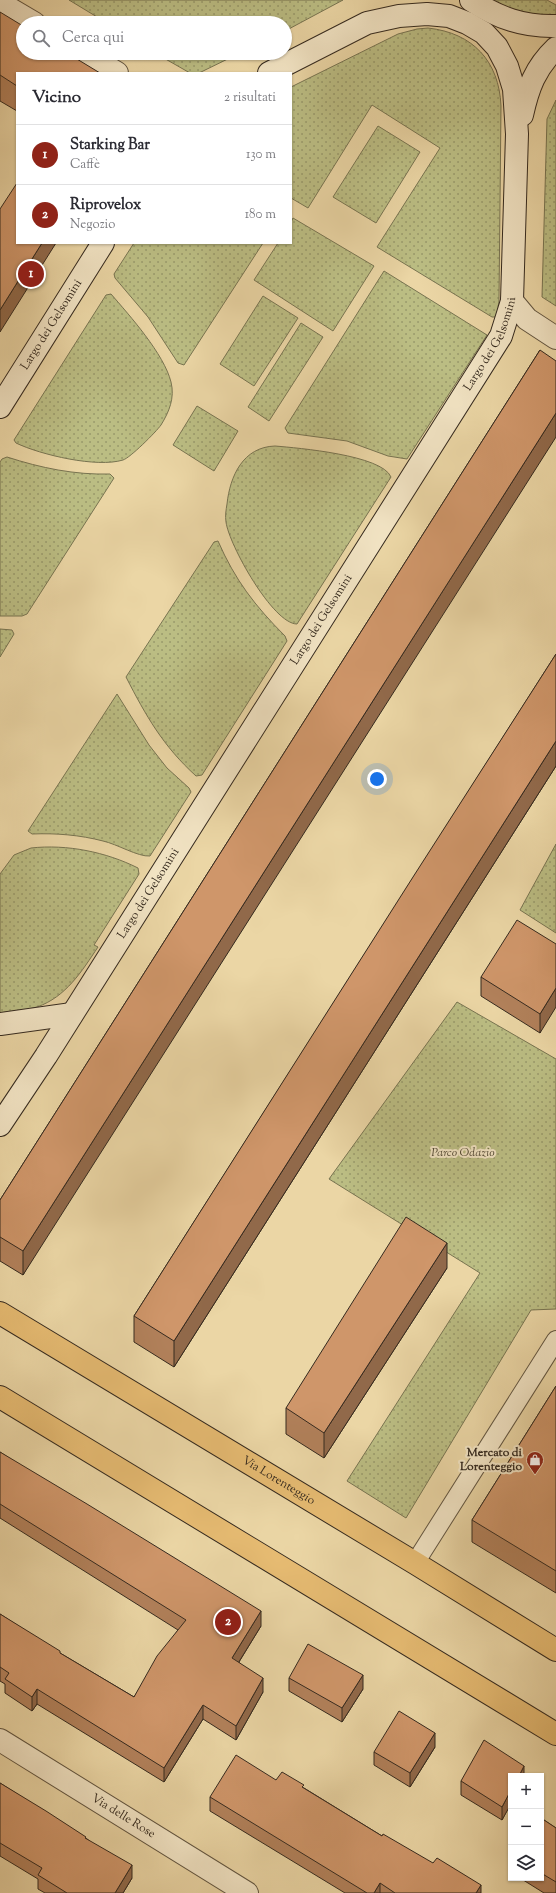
<!DOCTYPE html>
<html lang="it">
<meta charset="utf-8">
<style>
body{margin:0;font-family:"Sorts Mill Goudy",serif;background:#f2f2f3;color:#2b2b33}
.controls{position:absolute;right:12px;bottom:12px;display:grid;overflow:hidden;border-radius:0px;box-shadow:0 1px 3px #0004}
.controls button{width:36px;height:36px;display:grid;place-items:center;padding:0;border:0;border-bottom:1px solid #e1e1e2;background:#fff;color:#2b2b33;font:20px sans-serif}
.you{position:absolute;left:377px;top:779px;width:14px;height:14px;margin:-10px;border:3px solid #fff;border-radius:50%;background:#1a73e8;box-shadow:0 0 0 6px #1a73e833}
.badge{display:grid;place-items:center;width:26px;height:26px;border-radius:50%;background:#8f2418;color:#fff;font-size:13px;font-weight:700}
.pin{position:absolute;translate:-50% -50%;border:2px solid #fff;box-shadow:0 1px 4px #0006}
.list{margin:0;padding:0;list-style:none}
h2{display:flex;justify-content:space-between;align-items:center;height:52px;margin:0;padding:0 16px;font-size:17px}
h2 small{font-size:13px;font-weight:400;color:#7c7c81}
.list li{display:grid;grid-template-columns:26px 1fr auto;gap:12px;align-items:center;box-sizing:border-box;height:60px;padding:0 16px;border-top:1px solid #e1e1e2}
.list b{display:block;font-size:15px;white-space:nowrap}
.list p{margin:0;font-size:13px;white-space:nowrap;color:#7c7c81}
.list em{font-size:13px;font-style:normal;color:#7c7c81}
.icon{flex:none;width:22px;height:22px;fill:none;stroke:currentColor;stroke-width:2;stroke-linecap:round;stroke-linejoin:round}
.map{position:relative;flex:none;width:556px;height:1893px;overflow:hidden}
.search{position:absolute;background:#fff;box-shadow:0 1px 3px #0004;left:16px;top:16px;width:276px;height:44px;display:flex;align-items:center;gap:10px;box-sizing:border-box;padding:0 14px;border-radius:22px;color:#7c7c81;font-size:15px}
.panel{position:absolute;background:#fff;box-shadow:0 1px 3px #0004;left:16px;top:72px;width:276px;height:172px;border-radius:0px}
.map>svg:first-child{display:block}
.grass{fill:url(#grass-dots);stroke:#787451}
.lines{fill:none;stroke-linecap:round;stroke-linejoin:round}
.lane-casing{stroke:#625540;stroke-width:20}
.street-casing{stroke:#625540;stroke-width:24}
.secondary-casing{stroke:#352a1f;stroke-width:24}
.primary-casing{stroke:#352a1f;stroke-width:24}
.lane{stroke:#f2e4c4;stroke-width:18}
.street{stroke:#f2e4c4;stroke-width:22}
.secondary{stroke:#f2e4c4;stroke-width:22}
.primary{stroke:#e6bb72;stroke-width:22}
.wall{fill:#b2815b;stroke:#352a1f}
.shaded-wall{fill:#91694a;stroke:#352a1f}
.building{fill:#cf966a;stroke:#352a1f}
.labels{text-anchor:middle;dominant-baseline:central;stroke-width:4;stroke-linejoin:round;paint-order:stroke}
.street-label{font-size:12px;fill:#352a1f;stroke:#f2e4c4}
.park-label{font-size:12px;font-style:italic;fill:#504733;stroke:#f2e4c4}
.poi-label{font-size:12px;font-weight:bold;fill:#352a1f;stroke:#f2e4c4;text-anchor:end}
</style>
<div class="map">
<svg width="556" height="1893" viewBox="0 0 556 1893">
<defs>
<pattern id="grass-dots" width="8" height="8" patternUnits="userSpaceOnUse"><rect width="8" height="8" fill="#bbbd83"/><path d="M2 2h.1M6 6h.1" fill="none" stroke="#999a6b" stroke-width="1.8" stroke-linecap="round"/></pattern>
</defs>
<rect width="100%" height="100%" fill="#ebd6a5"/>
<filter id="stains"><feTurbulence type="fractalNoise" baseFrequency=".005" numOctaves="4"/><feColorMatrix values="0 0 0 0 .2 0 0 0 0 .09 0 0 0 0 .02 0 0 0 .5 -.17"/></filter>
<radialGradient id="worn" r=".72"><stop offset=".6" stop-color="#630" stop-opacity="0"/><stop offset="1" stop-color="#630" stop-opacity=".3"/></radialGradient>
<g class="grass">
<polygon points="69,0 343,0 285,31 285,23 107,23"/>
<polygon points="483,0 547,0 556,5 556,17 539,21"/>
<path d="M428 28C473 33 499 61 501 106L499 301 497 317H492L377 247 440 148 372 105 308 208 291 198V87L398 34 417 29Z"/>
<polygon points="155,53 240,53 199,73 190,73"/>
<polygon points="556,100 556,306 542,297 547,119"/>
<polygon points="378,126 420,152 376,223 333,197"/>
<polygon points="293,218 374,266 333,331 254,280 278,243 291,243 291,222"/>
<polygon points="134,243 263,243 184,365 178,363 148,317 115,278 114,274"/>
<polygon points="384,271 487,335 407,459 388,456 347,441 288,433 285,428"/>
<path d="M111 294C130 316 164 354 171 382 175 398 169 412 161 425 156 432 130 458 123 460 97 468 41 455 16 443L14 440 106 295Z"/>
<polygon points="263,296 298,318 254,386 220,364"/>
<polygon points="301,323 323,337 269,421 248,407"/>
<polygon points="197,406 238,431 214,471 173,445"/>
<path d="M275 446C298 448 382 455 391 477L297 624C273 624 229 545 226 522 225 516 226 510 227 504 230 476 243 447 275 446Z"/>
<path d="M7 457C41 468 75 475 110 474L114 478 27 614 22 616H0V462L2 459Z"/>
<path d="M218 541C235 580 255 606 285 636L287 641 202 775 196 776C163 746 146 716 126 677L214 542Z"/>
<polygon points="0,629 12,630 14,634 0,657"/>
<path d="M117 694 149 745 167 768 189 788 191 792 150 856C138 857 117 844 103 841 80 835 56 833 32 834L28 831Z"/>
<polygon points="556,844 556,933 520,910"/>
<path d="M31 848C67 844 106 852 138 868L139 874 94 945 98 947C82 971 66 997 37 1007 25 1011 12 1011 0 1013V874L14 855Z"/>
<polygon points="457,1002 556,1059 556,1309 531,1310 406,1518 347,1481 480,1273 329,1179"/>
</g>
<g class="lines">
<defs>
<polyline id="lane" points="415,1563 556,1340"/>
<g id="street">
<polyline points="0,3 34,23"/>
<polyline points="84,53 117,73"/>
<polyline points="512,301 527,319 556,338"/>
<path id="s1" d="M0 1740 247 1893"/>
</g>
<g id="secondary">
<path d="M471 0C498 18 524 27 556 26"/>
<path d="M522 115C528 88 535 68 556 48"/>
<path id="s2" d="M0 407 103 243"/>
<polyline points="0,1024 72,1014"/>
<path id="s3" d="M0 1125 46 1056 501 336 512 301 517 134 514 89 507 66 497 47 484 33 467 23 449 16 427 14 399 16 367 23 269 73"/>
</g>
<g id="primary">
<path id="s4" d="M0 1313 415 1563 556 1650"/>
<polyline points="0,1397 556,1734"/>
</g>
</defs>
<use href="#lane" class="lane-casing"/>
<use href="#street" class="street-casing"/>
<use href="#secondary" class="secondary-casing"/>
<use href="#primary" class="primary-casing"/>
<use href="#lane" class="lane"/>
<use href="#street" class="street"/>
<use href="#secondary" class="secondary"/>
<use href="#primary" class="primary"/>
</g>
<g class="wall">
<polygon points="0,12 17,73 17,111 0,101"/>
<polygon points="540,350 23,1275 0,1261 0,1200"/>
<polygon points="556,654 556,766 174,1367 134,1342 134,1316"/>
<polygon points="556,944 540,1033 481,996 481,977"/>
<polygon points="447,1268 324,1458 286,1434 286,1408"/>
<polygon points="556,1386 556,1593 472,1542 472,1520"/>
<polygon points="0,1452 261,1626 239,1662 263,1692 236,1740 203,1719 164,1782 37,1704 32,1711 5,1693 5,1684 0,1681 0,1614 60,1653 134,1697 178,1630 0,1518"/>
<polygon points="289,1678 363,1689 342,1722 289,1691"/>
<polygon points="435,1747 410,1787 374,1765 374,1752"/>
<polygon points="524,1776 502,1820 461,1795 461,1781"/>
<polygon points="276,1780 304,1788 382,1836 481,1893 345,1893 210,1811 210,1797"/>
<polygon points="0,1783 86,1838 132,1878 123,1893 45,1893 38,1889 38,1879 0,1856"/>
<polygon points="541,1818 556,1828 556,1893 544,1893 520,1878 541,1878"/>
</g>
<g class="shaded-wall">
<polygon points="42,243 56,243 0,332 0,310"/>
<polygon points="556,413 556,437 23,1275 23,1251"/>
<polygon points="556,741 556,766 174,1367 174,1341"/>
<polygon points="556,988 556,1007 540,1033 540,1014"/>
<polygon points="447,1243 447,1268 324,1458 324,1433"/>
<polygon points="261,1611 261,1626 232,1673 232,1658"/>
<polygon points="363,1675 363,1689 342,1722 342,1708"/>
<polygon points="263,1678 263,1692 236,1740 236,1726"/>
<polygon points="37,1689 37,1704 32,1711 32,1697"/>
<polygon points="203,1705 203,1719 164,1782 164,1768"/>
<polygon points="435,1733 435,1747 410,1787 410,1773"/>
<polygon points="524,1766 524,1776 519,1776"/>
<polygon points="511,1790 511,1804 502,1820 502,1807"/>
<polygon points="132,1865 132,1878 123,1893 115,1893"/>
<polygon points="380,1883 380,1893 374,1893"/>
<polygon points="481,1885 481,1893 476,1893"/>
</g>
<g class="building">
<polygon points="0,12 23,26 23,53 67,53 100,73 17,73 17,86 0,75"/>
<polygon points="17,183 17,243 42,243 0,310 0,209"/>
<polygon points="540,350 556,361 556,413 23,1251 0,1237 0,1200"/>
<polygon points="556,654 556,741 174,1341 134,1316 413,877"/>
<polygon points="517,920 556,944 556,988 540,1014 481,977"/>
<polygon points="406,1217 447,1243 324,1433 286,1408"/>
<polygon points="556,1386 556,1571 472,1520"/>
<polygon points="0,1452 87,1504 261,1611 232,1658 263,1678 236,1726 203,1705 164,1768 37,1689 32,1697 5,1679 9,1673 0,1667 0,1614 60,1651 60,1653 134,1697 157,1656 186,1620 0,1504"/>
<polygon points="308,1644 363,1675 342,1708 289,1678"/>
<polygon points="399,1711 435,1733 410,1773 374,1752"/>
<polygon points="484,1740 524,1766 519,1776 511,1776 511,1790 502,1807 461,1781"/>
<polygon points="236,1755 276,1780 282,1772 304,1785 302,1787 382,1836 383,1834 433,1863 437,1858 481,1885 476,1893 395,1893 380,1883 374,1893 367,1893 210,1797"/>
<polygon points="0,1783 46,1811 86,1837 85,1838 132,1865 115,1893 67,1893 38,1875 42,1868 0,1843"/>
<polygon points="541,1818 556,1828 556,1882 541,1873"/>
</g>
<defs>
<symbol id="shop-pin" viewBox="-11 -11 22 30"><path d="M0 17L-7.5 6A9.5 9.5 0 1 1 7.5 6Z" fill="#8f2418" stroke="#f2e4c4"/><path d="M-5-2.5h2.3a2.7 3.5 0 0 1 5.4 0H5L5.5 6h-11ZM-1.5-2.5h3a1.5 2.3 0 0 0-3 0Z" fill="#fff"/></symbol>
</defs>
<g fill-rule="evenodd">
<use href="#shop-pin" x="525" y="1450" width="20" height="27"/>
</g>
<g class="labels">
<g class="street-label">
<text stroke="none"><textPath href="#s2" startOffset="97">Largo dei Gelsomini</textPath></text>
<text stroke="none"><textPath href="#s3" startOffset="923">Largo dei Gelsomini</textPath></text>
<text stroke="none"><textPath href="#s3" startOffset="599">Largo dei Gelsomini</textPath></text>
<text stroke="none"><textPath href="#s3" startOffset="275">Largo dei Gelsomini</textPath></text>
<text stroke="none"><textPath href="#s4" startOffset="325">Via Lorenteggio</textPath></text>
<text stroke="none"><textPath href="#s1" startOffset="145">Via delle Rose</textPath></text>
</g>
<g class="park-label">
<text x="463" y="1153">Parco Odazio</text>
</g>
<g class="poi-label">
<text x="522" y="1453">Mercato di<tspan x="522" dy="14">Lorenteggio</tspan></text>
</g>
</g>
<rect width="100%" height="100%" filter="url(#stains)"/>
<rect width="100%" height="100%" fill="url(#worn)"/>
</svg>
<div class="controls">
<button>+</button>
<button>−</button>
<button><svg class="icon" aria-label="layers" viewBox="0 0 24 24"><path d="M12 4l9 5-9 5-9-5zM3 14l9 5 9-5"/></svg></button>
</div>
<div class="you"></div>
<div class="pin badge" style="left:31px;top:274px">1</div>
<div class="pin badge" style="left:228px;top:1622px">2</div>
<div class="search"><svg class="icon" aria-label="search" viewBox="0 0 24 24"><circle cx="10" cy="10" r="6"/><path d="M15 15l6 6"/></svg>Cerca qui</div>
<section class="panel">
<h2>Vicino<small>2 risultati</small></h2>
<ul class="list">
<li><span class="badge">1</span><div><b>Starking Bar</b><p>Caffè</p></div><em>130 m</em></li>
<li><span class="badge">2</span><div><b>Riprovelox</b><p>Negozio</p></div><em>180 m</em></li>
</ul>
</section>
</div>
